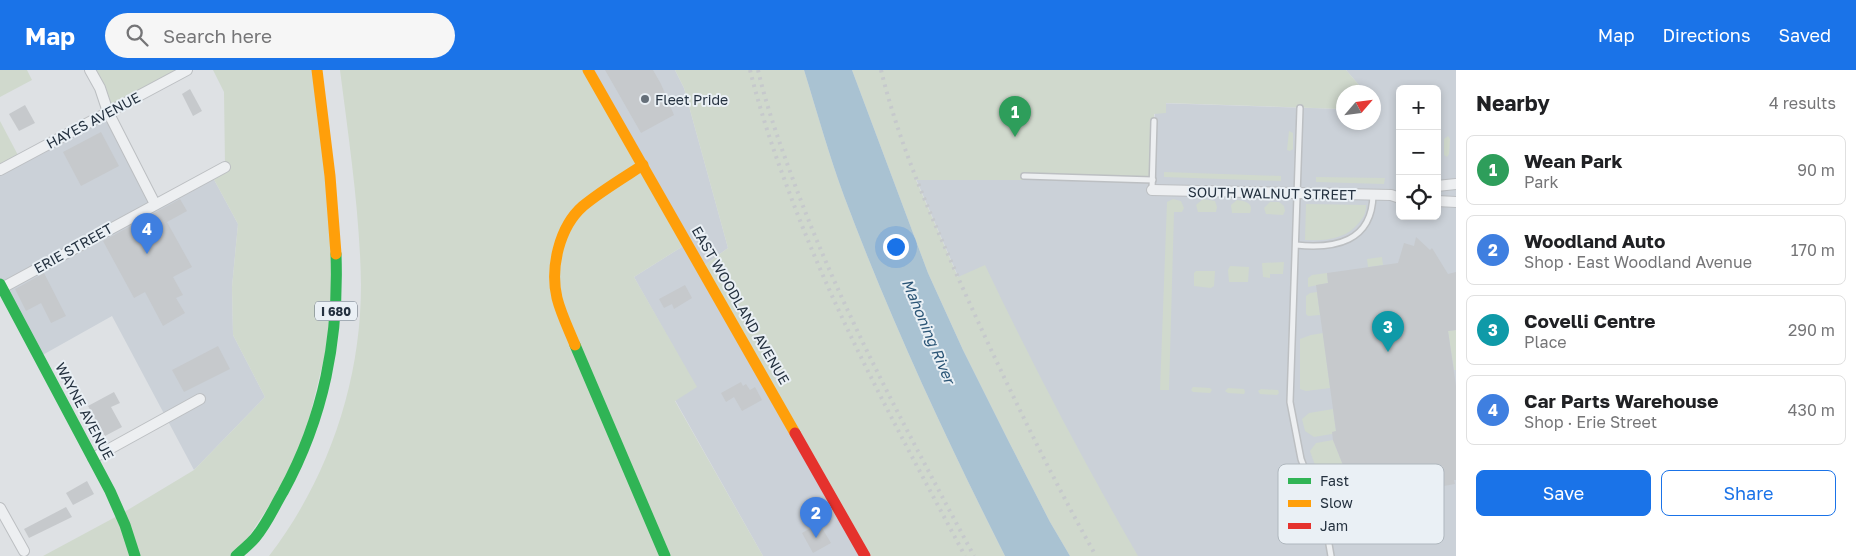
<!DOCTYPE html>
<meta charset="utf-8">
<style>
body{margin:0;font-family:"Golos Text",sans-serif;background:#f6f6f6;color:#202124}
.controls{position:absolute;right:15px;top:15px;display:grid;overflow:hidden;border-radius:8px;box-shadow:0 2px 8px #0003}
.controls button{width:45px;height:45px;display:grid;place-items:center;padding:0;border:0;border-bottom:1px solid #e0e0e0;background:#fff;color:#202124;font:25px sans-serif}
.compass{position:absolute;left:1336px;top:15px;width:45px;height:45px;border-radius:50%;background:#fff;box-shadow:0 2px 8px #0003;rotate:62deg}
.you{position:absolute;left:895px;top:176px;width:18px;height:18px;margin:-12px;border:4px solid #fff;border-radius:50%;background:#1a73e8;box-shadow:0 0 0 8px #1a73e833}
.badge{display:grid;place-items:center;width:32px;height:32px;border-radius:50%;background:#1a73e8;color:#fff;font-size:16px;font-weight:700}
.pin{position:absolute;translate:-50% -41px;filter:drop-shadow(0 1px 2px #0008)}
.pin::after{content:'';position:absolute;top:26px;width:18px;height:15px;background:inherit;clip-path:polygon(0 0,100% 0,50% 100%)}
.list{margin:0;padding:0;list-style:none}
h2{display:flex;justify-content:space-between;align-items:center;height:65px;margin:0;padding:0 20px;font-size:21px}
h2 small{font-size:16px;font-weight:400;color:#757577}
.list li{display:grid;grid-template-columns:32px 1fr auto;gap:15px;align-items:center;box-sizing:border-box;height:70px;margin:0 10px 10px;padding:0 10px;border:1px solid #e0e0e0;border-radius:8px}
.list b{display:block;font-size:19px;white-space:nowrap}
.list p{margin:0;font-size:16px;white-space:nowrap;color:#757577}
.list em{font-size:16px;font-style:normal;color:#757577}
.actions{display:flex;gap:10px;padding:15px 20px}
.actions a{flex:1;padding:11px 0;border:1px solid #1a73e8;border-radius:8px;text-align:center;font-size:18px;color:#1a73e8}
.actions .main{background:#1a73e8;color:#fff}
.icon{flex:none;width:28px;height:28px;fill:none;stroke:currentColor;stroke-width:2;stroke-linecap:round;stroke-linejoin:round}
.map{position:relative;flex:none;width:1456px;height:486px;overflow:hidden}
header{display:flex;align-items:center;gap:30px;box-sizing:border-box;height:70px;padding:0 25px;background:#1a73e8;color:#fff}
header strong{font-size:24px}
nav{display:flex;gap:28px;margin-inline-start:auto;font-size:18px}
.search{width:350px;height:45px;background:#f6f6f6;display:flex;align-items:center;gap:12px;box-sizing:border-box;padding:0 18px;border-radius:28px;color:#757577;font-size:19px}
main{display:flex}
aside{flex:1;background:#fff}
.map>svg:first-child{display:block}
.built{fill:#cbd1d8;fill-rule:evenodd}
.green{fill:#d0d9cd}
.water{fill:#a9c2d2}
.building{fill:#c6c9cc}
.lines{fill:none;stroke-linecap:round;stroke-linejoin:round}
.lane-casing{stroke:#bcbfc2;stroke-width:8}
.street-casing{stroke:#bcbfc2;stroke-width:12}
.lane{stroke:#edeff1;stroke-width:5}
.street{stroke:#edeff1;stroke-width:10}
.fast{stroke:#30b455;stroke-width:11}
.slow{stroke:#ff9f0a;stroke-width:11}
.jam{stroke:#e5322d;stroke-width:11}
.rail{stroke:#c6c9cc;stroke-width:4;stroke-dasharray:2.5 5;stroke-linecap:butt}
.poi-dot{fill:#656f79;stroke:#eaf0f5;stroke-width:2}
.labels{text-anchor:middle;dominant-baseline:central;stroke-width:4;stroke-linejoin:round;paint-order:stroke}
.shield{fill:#eaf0f5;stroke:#5f6a76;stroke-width:1}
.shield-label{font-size:12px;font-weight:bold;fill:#24313f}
.poi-label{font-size:14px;fill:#24313f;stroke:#eaf0f5;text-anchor:start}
.street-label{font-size:14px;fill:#24313f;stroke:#eaf0f5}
.water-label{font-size:15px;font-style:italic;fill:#2b5576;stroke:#eaf0f5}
.key{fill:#eaf0f5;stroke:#afb7be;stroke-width:1}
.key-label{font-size:14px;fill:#24313f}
</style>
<header>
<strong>Map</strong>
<div class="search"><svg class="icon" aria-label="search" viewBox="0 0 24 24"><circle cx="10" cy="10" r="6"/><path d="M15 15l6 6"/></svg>Search here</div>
<nav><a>Map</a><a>Directions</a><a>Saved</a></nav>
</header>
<main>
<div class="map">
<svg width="1456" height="486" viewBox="0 0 1456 486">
<rect width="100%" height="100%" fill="#dee1e4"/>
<g class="built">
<polygon points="588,0 675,0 684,18 728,178 702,197 865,486 763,486 675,330 696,317 634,207 688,173"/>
<path d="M1346 0H1456V486H1096L970 234 916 109 1023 110 1024 106 1153 110 1155 33 1343 39 1344 52H1374V22H1365ZM1400 19H1437V146H1400Z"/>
<polygon points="108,42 155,133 211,104 238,154 232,217 233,265 265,327 194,400 112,246 39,287 0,219 0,100"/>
</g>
<g class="green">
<polygon points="0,0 27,0 32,10 0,27"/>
<polygon points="90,0 187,0 108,42"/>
<polygon points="213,0 317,0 337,235 299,390 236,486 43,486 121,444 194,400 265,327 233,265 232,217 238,154 211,104 225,96 224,22"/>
<path d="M340 0H588L688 173 634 207 697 317 675 331 763 486H269C328 409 361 313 361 215 360 143 349 71 340 0Z"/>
<path d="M675 0H804C817 42 829 85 844 126 890 249 946 369 1005 486H865L702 197 728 178 684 18Z"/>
<path d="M852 0H1346L1365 22H1344L1343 39 1166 33V43L1154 44 1153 110 1023 107V110H916L958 207 985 195C1032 294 1083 391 1138 486H1070L1050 452 1009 372 963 280 928 203Z"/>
<polygon points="0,51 20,89 0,100"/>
<polygon points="1289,61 1293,63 1293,79 1290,81 1287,80"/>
<polygon points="1448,66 1450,69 1449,84 1447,87 1444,85 1444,69"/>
<polygon points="1164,102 1281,106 1281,111 1164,107"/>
<polygon points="1316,107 1385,108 1384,114 1316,112"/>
<polygon points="1173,129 1181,131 1184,138 1182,142 1174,142 1169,320 1160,320 1167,132"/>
<polygon points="1203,129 1215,131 1217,137 1216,142 1198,142 1196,135"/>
<path d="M1237 130C1245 131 1254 133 1250 143H1232L1231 135Z"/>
<polygon points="1270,132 1279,132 1284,136 1285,141 1283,145 1266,144 1264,138"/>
<path d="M1306 134 1366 135C1366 141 1365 145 1361 150 1348 169 1327 171 1305 170Z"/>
<polygon points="1382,187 1383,195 1368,197 1367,189"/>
<polygon points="1284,192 1283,204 1270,204 1270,208 1263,207 1262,193"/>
<polygon points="1230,196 1249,197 1248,212 1229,212 1228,200"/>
<polygon points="1196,201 1215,201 1214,216 1211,218 1194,216 1194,203"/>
<polygon points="1327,203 1328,213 1308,217 1308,208 1312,205"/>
<polygon points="1317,222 1320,245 1308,246 1306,244 1306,226 1310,223"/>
<polygon points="1456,260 1456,300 1454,300 1448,261"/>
<polygon points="1323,263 1330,318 1306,321 1300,319 1300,269 1311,265"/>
<polygon points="1193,317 1210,318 1212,320 1210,323 1193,322 1191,320"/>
<polygon points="1228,318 1244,319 1245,322 1244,324 1228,323 1225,321"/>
<polygon points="1261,319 1278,320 1279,323 1277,325 1260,324 1258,321"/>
<polygon points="1333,339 1336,361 1332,364 1314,367 1305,361 1302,349 1309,343"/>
<polygon points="1333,370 1349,410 1322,415 1310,381 1316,373"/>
</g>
<path class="water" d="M804 0H852L928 203 963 280 1009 372 1050 452 1070 486H1005C946 369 890 249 844 126 829 85 817 42 804 0Z"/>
<g class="building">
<polygon points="605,0 653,0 661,14 674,45 641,63"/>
<polygon points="190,19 202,41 193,46 182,24"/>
<polygon points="25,35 35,53 19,61 9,44"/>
<polygon points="101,62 119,96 81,116 63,82"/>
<polygon points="180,129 187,141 167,152 192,197 173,207 183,225 176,228 185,243 163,256 145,222 134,228 103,171"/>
<polygon points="1416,167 1430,180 1432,178 1448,204 1456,202 1456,260 1448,261 1456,316 1456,410 1454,410 1455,414 1438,417 1437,407 1398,413 1399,419 1355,425 1333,370 1332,362 1336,361 1316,215 1328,213 1327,203 1398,193 1404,173 1414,176"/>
<polygon points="44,203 66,246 51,253 41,233 26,241 15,219"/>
<polygon points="685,215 692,228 674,239 672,234 664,238 659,229"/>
<polygon points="218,276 230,299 184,322 172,300"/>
<polygon points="741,312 743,316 746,314 750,320 755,317 762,330 742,341 734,327 726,332 721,323"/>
<polygon points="114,322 120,333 111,337 122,357 105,366 88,336"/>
<polygon points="87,411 94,424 73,435 66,423"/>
<polygon points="66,437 72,447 29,468 24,459"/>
<polygon points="819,453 831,473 813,483 802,463"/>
</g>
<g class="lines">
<defs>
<g id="lane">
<polyline points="1300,38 1290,332 1301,389 1325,451 1331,486"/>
<polyline points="1024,106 1153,110"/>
<polyline points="1152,120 1154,51"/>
<path d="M1296 175C1335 179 1372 172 1373 125"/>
</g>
<g id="street">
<polyline points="90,0 100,18 108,42 155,134"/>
<polyline points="0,100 187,0"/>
<polyline points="1437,116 1456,114"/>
<polyline points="1152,120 1391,125 1400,128"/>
<polyline points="1437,131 1456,132"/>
<polyline points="0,219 225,97"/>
<polyline points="93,388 200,329"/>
<polyline points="0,438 24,481"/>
</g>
</defs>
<use href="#lane" class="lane-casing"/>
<use href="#street" class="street-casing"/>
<use href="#lane" class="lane"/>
<use href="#street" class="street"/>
<g class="fast">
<polyline points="0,214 110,421 125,455 135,486"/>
<polyline points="575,275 665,486"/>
<path d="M236 486C242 480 250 474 255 468 267 454 274 437 283 422 324 347 339 269 336 184"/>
</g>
<g class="slow">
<polyline points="317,0 330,106 336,184"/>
<polyline points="588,0 795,363"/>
<path d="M575 275C569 260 561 244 557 228 550 198 559 157 583 136 601 121 623 108 643 95"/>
</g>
<polyline class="jam" points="795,363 865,486"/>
<g class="rail">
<path d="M750 0C760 40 773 80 788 119 835 247 901 366 965 486"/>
<path d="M758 0C767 39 781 77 795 115 843 244 909 365 974 486"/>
<path d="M881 0C899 74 930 143 960 212 1002 305 1046 397 1096 486"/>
</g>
</g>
<circle class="poi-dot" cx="645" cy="29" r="5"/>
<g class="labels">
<rect class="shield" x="315" y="231.5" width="42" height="19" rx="4"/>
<g class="shield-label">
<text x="336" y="241">I 680</text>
</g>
<g class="poi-label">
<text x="655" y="29">Fleet Pride</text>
</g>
<g class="street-label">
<text transform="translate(93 50) rotate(-28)">HAYES AVENUE</text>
<text transform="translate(1272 123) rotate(1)">SOUTH WALNUT STREET</text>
<text transform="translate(73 178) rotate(-29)">ERIE STREET</text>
<text transform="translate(741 235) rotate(60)">EAST WOODLAND AVENUE</text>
<text transform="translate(85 341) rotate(62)">WAYNE AVENUE</text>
</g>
<g class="water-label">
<text transform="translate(929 261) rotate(67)">Mahoning River</text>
</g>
</g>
<rect x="1278" y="394" width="166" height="80" rx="8" class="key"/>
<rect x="1288" y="408" width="23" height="6" fill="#30b455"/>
<rect x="1288" y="430" width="23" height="7" fill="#ff9f0a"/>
<rect x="1288" y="453" width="23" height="6" fill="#e5322d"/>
<g class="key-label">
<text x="1320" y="416">Fast</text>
<text x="1320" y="438">Slow</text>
<text x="1320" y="461">Jam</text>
</g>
</svg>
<div class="controls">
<button>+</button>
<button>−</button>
<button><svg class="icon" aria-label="locate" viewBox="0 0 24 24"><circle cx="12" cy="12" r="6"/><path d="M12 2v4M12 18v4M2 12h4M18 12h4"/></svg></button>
</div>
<svg class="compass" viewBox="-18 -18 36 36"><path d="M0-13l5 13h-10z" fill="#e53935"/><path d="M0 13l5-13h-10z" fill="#757577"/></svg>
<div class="you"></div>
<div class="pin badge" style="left:1015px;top:67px;background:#2e9e5b">1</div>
<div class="pin badge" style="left:816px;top:468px;background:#3f7fe0">2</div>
<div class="pin badge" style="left:1388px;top:282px;background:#0f9aa8">3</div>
<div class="pin badge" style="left:147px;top:184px;background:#3f7fe0">4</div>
</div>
<aside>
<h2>Nearby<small>4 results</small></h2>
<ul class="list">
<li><span class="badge" style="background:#2e9e5b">1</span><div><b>Wean Park</b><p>Park</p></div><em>90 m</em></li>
<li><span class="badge" style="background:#3f7fe0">2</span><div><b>Woodland Auto</b><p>Shop · East Woodland Avenue</p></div><em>170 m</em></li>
<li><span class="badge" style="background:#0f9aa8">3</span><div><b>Covelli Centre</b><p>Place</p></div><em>290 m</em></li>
<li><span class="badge" style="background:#3f7fe0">4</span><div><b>Car Parts Warehouse</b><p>Shop · Erie Street</p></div><em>430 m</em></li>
</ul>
<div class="actions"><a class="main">Save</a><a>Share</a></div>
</aside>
</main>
